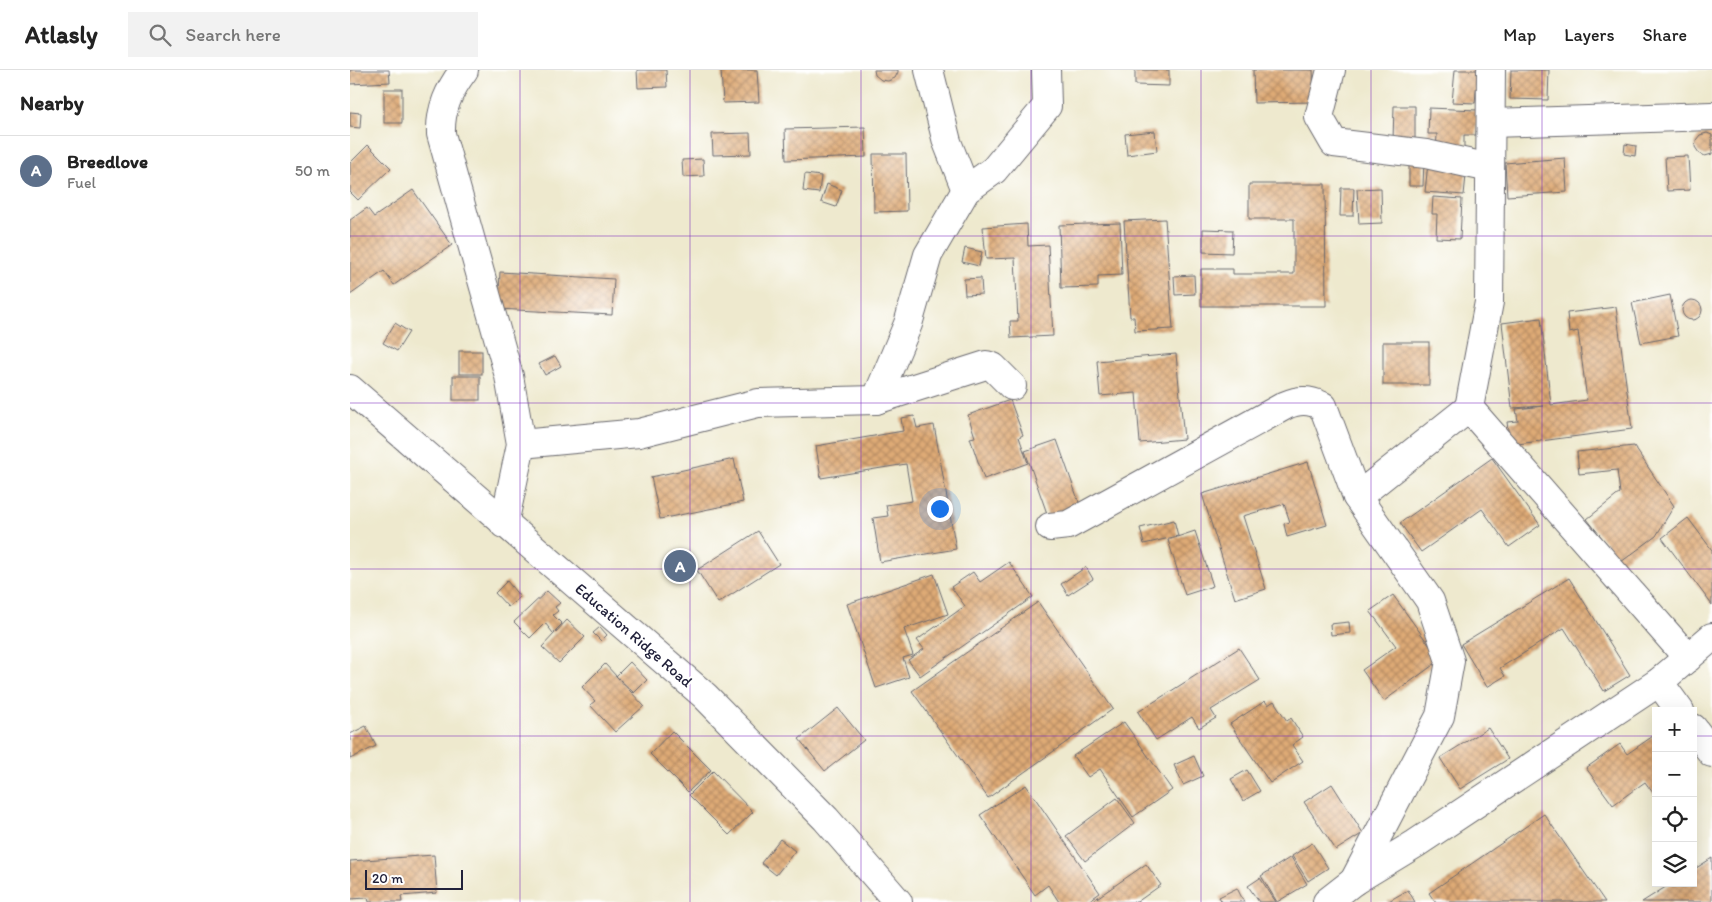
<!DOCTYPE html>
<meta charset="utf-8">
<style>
body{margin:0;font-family:Itim,sans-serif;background:#f2f2f2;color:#222}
.controls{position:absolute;right:15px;bottom:15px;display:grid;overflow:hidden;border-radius:0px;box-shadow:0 5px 20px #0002}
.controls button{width:45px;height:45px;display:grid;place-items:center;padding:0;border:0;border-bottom:1px solid #e0e0e0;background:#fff;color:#222;font:25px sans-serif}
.scale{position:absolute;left:15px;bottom:12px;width:98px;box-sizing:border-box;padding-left:5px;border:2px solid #22223b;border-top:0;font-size:14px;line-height:18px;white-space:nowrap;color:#22223b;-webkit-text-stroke:4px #fff;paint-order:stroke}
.you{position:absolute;left:589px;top:438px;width:18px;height:18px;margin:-12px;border:4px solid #fff;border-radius:50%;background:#1a73e8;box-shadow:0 0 0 8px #1a73e833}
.badge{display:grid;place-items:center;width:32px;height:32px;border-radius:50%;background:#d1495b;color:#fff;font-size:16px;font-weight:700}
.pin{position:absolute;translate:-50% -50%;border:2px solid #fff;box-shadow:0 1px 5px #0006}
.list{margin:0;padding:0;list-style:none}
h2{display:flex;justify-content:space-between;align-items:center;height:65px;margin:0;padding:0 20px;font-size:21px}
h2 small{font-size:16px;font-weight:400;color:#767676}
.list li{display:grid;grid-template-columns:32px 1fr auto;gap:15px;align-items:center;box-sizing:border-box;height:70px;padding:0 20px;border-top:1px solid #e0e0e0}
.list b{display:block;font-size:19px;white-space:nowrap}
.list p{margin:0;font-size:16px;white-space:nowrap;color:#767676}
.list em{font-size:16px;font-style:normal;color:#767676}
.icon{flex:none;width:28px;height:28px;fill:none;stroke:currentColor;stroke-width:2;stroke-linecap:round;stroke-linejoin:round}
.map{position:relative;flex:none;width:1362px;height:832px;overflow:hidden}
header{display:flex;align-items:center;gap:30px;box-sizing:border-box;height:70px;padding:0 25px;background:#fff;border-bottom:1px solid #e0e0e0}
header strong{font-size:24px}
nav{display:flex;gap:28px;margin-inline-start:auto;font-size:18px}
.search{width:350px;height:45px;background:#f2f2f2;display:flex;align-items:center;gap:12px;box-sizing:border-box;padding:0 18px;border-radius:0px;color:#767676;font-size:19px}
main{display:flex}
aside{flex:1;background:#fff}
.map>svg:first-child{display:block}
.building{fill:url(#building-cross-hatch)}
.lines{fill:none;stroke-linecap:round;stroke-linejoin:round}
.minor-casing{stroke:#69686e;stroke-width:30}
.secondary-casing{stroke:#69686e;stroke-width:30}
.minor{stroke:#fff;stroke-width:28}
.secondary{stroke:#fff;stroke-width:28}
.grid{fill:none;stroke:#7b2cbf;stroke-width:1;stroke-opacity:0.55}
.labels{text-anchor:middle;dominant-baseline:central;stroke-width:4;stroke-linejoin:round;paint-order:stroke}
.street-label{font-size:16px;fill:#22223b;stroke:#fff}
</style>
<header>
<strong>Atlasly</strong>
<div class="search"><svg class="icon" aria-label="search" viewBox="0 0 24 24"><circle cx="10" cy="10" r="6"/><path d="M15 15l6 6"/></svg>Search here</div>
<nav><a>Map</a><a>Layers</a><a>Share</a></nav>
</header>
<main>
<aside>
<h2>Nearby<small></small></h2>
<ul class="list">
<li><span class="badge" style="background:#5c6f8a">A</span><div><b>Breedlove</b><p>Fuel</p></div><em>50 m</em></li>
</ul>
</aside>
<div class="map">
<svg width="1362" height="832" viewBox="0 0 1362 832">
<defs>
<pattern id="building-cross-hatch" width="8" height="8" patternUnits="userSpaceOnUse" patternTransform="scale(1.25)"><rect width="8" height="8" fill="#deaa76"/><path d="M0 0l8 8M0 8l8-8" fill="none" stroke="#b48a62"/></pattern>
</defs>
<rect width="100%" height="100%" fill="#fff"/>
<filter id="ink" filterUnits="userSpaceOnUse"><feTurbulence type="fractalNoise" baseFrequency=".02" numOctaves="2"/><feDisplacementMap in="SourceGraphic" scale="10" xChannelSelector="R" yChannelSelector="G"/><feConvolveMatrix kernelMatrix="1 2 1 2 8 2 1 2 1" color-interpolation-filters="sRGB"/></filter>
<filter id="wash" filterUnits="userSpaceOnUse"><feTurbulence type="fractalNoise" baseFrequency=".0096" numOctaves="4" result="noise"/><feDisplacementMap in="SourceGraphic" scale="20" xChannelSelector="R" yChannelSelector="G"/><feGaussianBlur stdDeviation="1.12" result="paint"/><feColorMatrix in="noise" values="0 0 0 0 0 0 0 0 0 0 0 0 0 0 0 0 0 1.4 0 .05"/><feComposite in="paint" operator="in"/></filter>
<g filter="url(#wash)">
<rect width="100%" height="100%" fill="#eee9ce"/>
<g id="blocks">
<g class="building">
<polygon points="0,0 39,0 40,12 0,14"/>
<polygon points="287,0 316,0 317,17 288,18"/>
<polygon points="371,0 407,0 409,32 373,33"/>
<polygon points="524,0 548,0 548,2 545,8 538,11 531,10 525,5"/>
<polygon points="785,0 819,0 819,16 785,15"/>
<polygon points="903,0 963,0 964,32 904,33"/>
<polygon points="1105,0 1128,0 1125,33 1102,32"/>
<polygon points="1161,0 1199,0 1198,30 1160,29"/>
<rect x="34" y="19" width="18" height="34"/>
<polygon points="1044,36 1065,36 1065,70 1043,70"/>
<polygon points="1079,38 1127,40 1126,65 1114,65 1114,85 1086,84 1087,64 1078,64"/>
<polygon points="0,42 11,43 10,58 0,57"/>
<polygon points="515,57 516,87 436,90 435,59"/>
<polygon points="805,61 807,81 777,85 775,64"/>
<polygon points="400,63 401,84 363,85 362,64"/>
<polygon points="1357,63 1362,65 1362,84 1355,86 1349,83 1345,77 1346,70 1350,65"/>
<polygon points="1275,74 1286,76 1285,86 1274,84"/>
<polygon points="18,75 41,98 8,130 0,122 0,93"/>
<polygon points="523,84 556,84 557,141 524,142"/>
<polygon points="1338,86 1340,120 1317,121 1315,87"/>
<polygon points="1215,88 1217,122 1157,126 1155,93"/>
<polygon points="353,89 354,106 333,107 332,90"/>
<polygon points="1059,89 1074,89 1073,116 1059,116"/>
<polygon points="1078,93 1117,96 1114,125 1075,122"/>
<polygon points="455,104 471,106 469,123 453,121"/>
<polygon points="477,114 492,120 486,137 471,132"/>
<polygon points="899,114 975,114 976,236 851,236 851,199 883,199 883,204 944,204 944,149 899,149"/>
<polygon points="991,118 1004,118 1003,146 990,146"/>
<polygon points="1031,118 1032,153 1009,154 1007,119"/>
<polygon points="63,120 102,175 44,215 34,201 0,225 0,150 17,138 24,147"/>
<polygon points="1083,127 1112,129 1110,169 1086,168 1087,144 1082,144"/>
<polygon points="815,149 823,259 785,261 784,247 780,247 774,151"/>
<polygon points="770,153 772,205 748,206 748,217 711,218 709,155"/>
<polygon points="677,154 678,176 698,175 703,266 661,268 660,251 668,251 665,188 636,189 633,157"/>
<polygon points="853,159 883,160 882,183 853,182"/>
<polygon points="615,178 632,182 629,196 612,192"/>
<polygon points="150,202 264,209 262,245 148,239"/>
<polygon points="844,205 845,224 825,225 824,206"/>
<polygon points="631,208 632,224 615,225 614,209"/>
<polygon points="1320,225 1328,266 1291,273 1282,233"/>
<circle cx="1342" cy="240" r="10"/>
<polygon points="1266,237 1282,359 1160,375 1157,352 1168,351 1166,339 1194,336 1162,338 1152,253 1191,248 1201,335 1237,330 1228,261 1219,263 1217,243"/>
<polygon points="45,253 59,262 47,281 33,273"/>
<rect x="1033" y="272" width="46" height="43"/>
<rect x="109" y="281" width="23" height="23"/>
<polygon points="826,284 834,369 790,373 786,323 750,326 747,291"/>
<polygon points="205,286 211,296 195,305 189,294"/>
<rect x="103" y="306" width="27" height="24"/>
<polygon points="660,330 673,365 669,367 678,393 634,409 620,368 625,367 618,345"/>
<polygon points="564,346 567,358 584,355 606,479 530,492 523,448 538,446 536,435 562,431 556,394 471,408 466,376 553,361 551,348"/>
<polygon points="707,370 732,441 700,452 675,381"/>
<polygon points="1284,376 1324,436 1306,466 1271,492 1237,449 1270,423 1267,400 1229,404 1227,382"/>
<polygon points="1142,388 1190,455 1159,477 1132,439 1071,482 1050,453"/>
<polygon points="384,389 393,432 310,449 301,407"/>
<polygon points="958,392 977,455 937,467 934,454 940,452 934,434 893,446 916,519 885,529 852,424"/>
<polygon points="1338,448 1362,480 1362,535 1312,468"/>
<polygon points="824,450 828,466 794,474 790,458"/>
<polygon points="408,461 429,494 368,533 347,500"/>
<polygon points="845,461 863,516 835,525 818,470"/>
<polygon points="659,492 683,527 570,606 558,590 574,579 567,570 615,536 601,517 623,502 630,512"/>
<polygon points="736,497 743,509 718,525 711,514"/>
<polygon points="584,504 598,544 554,559 563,585 553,588 559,607 526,618 497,534"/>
<polygon points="1219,508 1280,605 1254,621 1214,558 1150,598 1155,606 1137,617 1111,574"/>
<polygon points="157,511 170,527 158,537 145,523"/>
<polygon points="197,521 210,533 205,537 208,541 203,545 212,554 203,563 195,553 180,568 164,552"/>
<polygon points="1043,525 1090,590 1034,631 1012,600 1046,576 1020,541"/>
<polygon points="688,532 763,639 638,728 562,621"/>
<polygon points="217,550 235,567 209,593 192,577"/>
<polygon points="999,552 1000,563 981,565 980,554"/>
<polygon points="250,557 257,565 251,571 243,563"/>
<polygon points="889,578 910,610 861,640 866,648 849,658 842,647 806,670 788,642"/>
<polygon points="280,592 297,610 284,623 266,606"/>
<polygon points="255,594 294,636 265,662 240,635 245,631 232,617"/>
<polygon points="915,631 918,635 924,631 937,651 941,648 953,667 942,675 953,691 920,713 880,654"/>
<polygon points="488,638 514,670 475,701 449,669"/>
<polygon points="774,652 822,720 783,747 750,699 738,707 723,686"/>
<polygon points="16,656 26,676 0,689 0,664"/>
<polygon points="1138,658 1158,689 1110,719 1090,688"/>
<polygon points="322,661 361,700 338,722 300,684"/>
<polygon points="1306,664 1306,727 1295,712 1263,735 1236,698 1270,674 1277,684"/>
<polygon points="844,686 853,706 833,715 824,695"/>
<polygon points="897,700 910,721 893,731 881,709"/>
<polygon points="363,701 403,742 379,765 339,725"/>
<polygon points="982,714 1013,763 986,780 954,732"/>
<polygon points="676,715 750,823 737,832 709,832 698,815 685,825 630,745"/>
<polygon points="767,728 785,753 735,791 716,766"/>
<polygon points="1194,744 1255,832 1085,832 1079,823"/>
<polygon points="430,769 445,781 426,805 411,793"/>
<polygon points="962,773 978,798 958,811 942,786"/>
<polygon points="84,785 87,823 51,826 52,832 19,832 18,828 0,829 0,791"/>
<polygon points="941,787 957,814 927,832 911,806"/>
<polygon points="1362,788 1362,832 1292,832 1322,813 1343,813 1343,800"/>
<polygon points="796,794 811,815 787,832 741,832"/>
<polygon points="910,808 926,832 909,832 898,816"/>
<polygon points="887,818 894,832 872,832 869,827"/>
<polygon points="1058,820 1065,832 1037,832"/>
</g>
</g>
</g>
<g filter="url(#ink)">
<use href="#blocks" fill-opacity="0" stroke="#69686e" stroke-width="1"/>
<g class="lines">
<defs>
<g id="minor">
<path d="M114 0C99 20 90 39 91 64L159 306 171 374 154 454"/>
<polyline points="579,0 597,72 616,120"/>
<polyline points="981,0 969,47 984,73 1076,84 1140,98"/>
<polyline points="1141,0 1139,232 1119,338 1338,588"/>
<polyline points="1141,53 1362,46"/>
<polyline points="526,330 558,254 578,185 616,120 644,100 697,36 696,0"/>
<polyline points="171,374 289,363 408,333 526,330 636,295 643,297 662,316"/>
<polyline points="1007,427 1119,338"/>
<path d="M700 457 718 455 936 335C950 329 959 330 973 336L1007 427 1080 531 1100 591 1090 646 1004 811"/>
<polyline points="1309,612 1330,641"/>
<polyline points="1343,658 1362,683"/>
<polyline points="977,832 1004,811 1065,774 1309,612 1362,567"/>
</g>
<polyline id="secondary" points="0,319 355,626 476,749 548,832"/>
</defs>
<use href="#minor" class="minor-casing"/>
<use href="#secondary" class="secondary-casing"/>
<use href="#minor" class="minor"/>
<use href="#secondary" class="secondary"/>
</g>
</g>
<path class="grid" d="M170 0V832M340 0V832M511 0V832M681 0V832M851 0V832M1021 0V832M1192 0V832M0 166H1362M0 333H1362M0 499H1362M0 666H1306M1343 666H1362"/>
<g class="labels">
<g class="street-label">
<text transform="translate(284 565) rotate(41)">Education Ridge Road</text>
</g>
</g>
</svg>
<div class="controls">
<button>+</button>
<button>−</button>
<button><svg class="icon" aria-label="locate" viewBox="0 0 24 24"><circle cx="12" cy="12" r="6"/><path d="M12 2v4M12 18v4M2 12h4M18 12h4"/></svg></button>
<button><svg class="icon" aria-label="layers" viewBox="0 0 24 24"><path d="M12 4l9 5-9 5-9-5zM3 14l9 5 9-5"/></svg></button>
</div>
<div class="scale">20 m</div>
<div class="you"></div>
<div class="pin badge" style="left:330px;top:496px;background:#5c6f8a">A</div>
</div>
</main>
